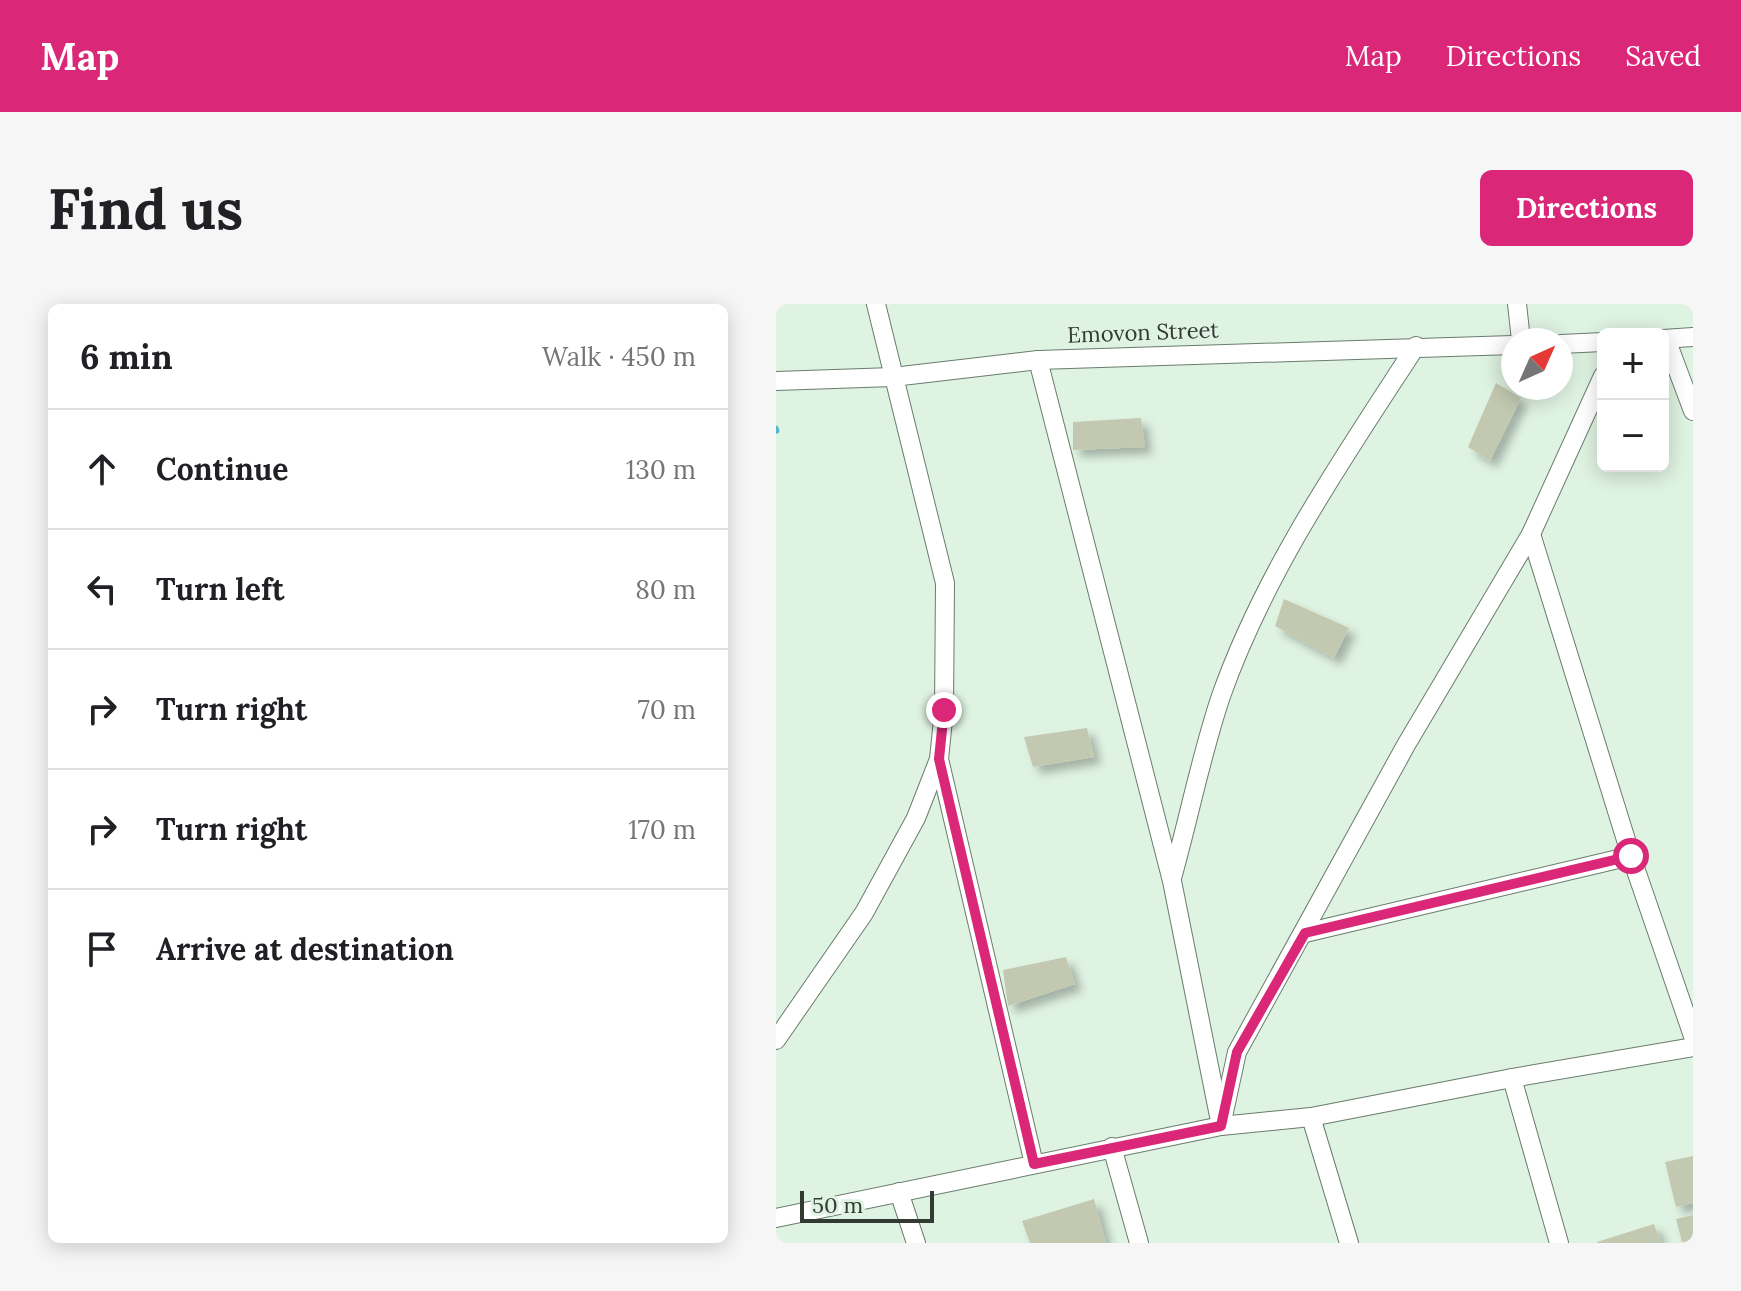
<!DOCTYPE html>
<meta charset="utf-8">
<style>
body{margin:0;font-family:Lora,serif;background:#f6f6f6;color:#202124}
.controls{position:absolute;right:24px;top:24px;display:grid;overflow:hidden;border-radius:12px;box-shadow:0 4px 20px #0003}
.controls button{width:72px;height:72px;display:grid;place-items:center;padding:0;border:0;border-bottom:2px solid #e0e0e0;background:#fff;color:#202124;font:40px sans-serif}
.compass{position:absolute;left:725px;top:24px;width:72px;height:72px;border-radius:50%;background:#fff;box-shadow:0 4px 20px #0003;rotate:45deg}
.scale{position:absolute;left:24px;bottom:20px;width:134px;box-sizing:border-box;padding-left:8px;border:4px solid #323a33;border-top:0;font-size:22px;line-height:28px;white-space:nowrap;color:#323a33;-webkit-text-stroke:6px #dff3e2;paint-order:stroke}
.stop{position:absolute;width:24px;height:24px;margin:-18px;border:6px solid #db2777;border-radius:50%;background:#fff}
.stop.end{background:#db2777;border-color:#fff;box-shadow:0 2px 8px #0008}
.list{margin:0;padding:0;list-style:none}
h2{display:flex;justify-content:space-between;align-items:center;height:104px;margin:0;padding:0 32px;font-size:34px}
h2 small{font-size:26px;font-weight:400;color:#757577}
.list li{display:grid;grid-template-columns:52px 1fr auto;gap:24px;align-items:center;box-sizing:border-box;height:120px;padding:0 32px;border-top:2px solid #e0e0e0}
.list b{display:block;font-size:30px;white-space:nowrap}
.list em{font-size:26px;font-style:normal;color:#757577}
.icon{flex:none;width:44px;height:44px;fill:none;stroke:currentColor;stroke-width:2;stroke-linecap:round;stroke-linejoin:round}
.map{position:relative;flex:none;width:917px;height:939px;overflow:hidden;border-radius:12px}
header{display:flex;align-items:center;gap:48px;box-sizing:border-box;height:112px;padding:0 40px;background:#db2777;color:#fff}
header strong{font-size:38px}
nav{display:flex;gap:44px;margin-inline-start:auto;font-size:28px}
.intro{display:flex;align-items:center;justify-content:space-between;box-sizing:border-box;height:192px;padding:0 48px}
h1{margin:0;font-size:56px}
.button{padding:20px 36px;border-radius:12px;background:#db2777;color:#fff;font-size:28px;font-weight:700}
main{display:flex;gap:48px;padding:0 48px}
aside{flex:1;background:#fff;border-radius:12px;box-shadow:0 4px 20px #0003}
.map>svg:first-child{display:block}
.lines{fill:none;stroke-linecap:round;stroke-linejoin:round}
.stream{stroke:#53b6cc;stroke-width:5}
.building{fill:#c3c8b1;filter:url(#shadow)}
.minor-casing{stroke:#6a7c6c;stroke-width:20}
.minor{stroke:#fff;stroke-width:18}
.route{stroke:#db2777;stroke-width:10}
.labels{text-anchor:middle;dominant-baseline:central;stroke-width:8;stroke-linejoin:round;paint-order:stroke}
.street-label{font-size:22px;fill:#323a33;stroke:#dff3e2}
</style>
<header>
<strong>Map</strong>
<nav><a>Map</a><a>Directions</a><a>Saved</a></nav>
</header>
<div class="intro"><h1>Find us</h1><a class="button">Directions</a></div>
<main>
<aside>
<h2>6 min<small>Walk · 450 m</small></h2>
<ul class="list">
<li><svg class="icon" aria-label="ahead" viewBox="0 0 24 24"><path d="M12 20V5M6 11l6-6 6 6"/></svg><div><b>Continue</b></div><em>130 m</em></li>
<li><svg class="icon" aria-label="left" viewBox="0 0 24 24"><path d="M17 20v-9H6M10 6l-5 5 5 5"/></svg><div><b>Turn left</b></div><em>80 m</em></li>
<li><svg class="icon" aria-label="right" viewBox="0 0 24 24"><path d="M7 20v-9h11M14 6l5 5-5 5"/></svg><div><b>Turn right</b></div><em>70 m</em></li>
<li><svg class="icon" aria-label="right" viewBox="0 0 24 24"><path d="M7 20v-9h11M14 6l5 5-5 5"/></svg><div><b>Turn right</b></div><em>170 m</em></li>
<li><svg class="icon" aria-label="arrive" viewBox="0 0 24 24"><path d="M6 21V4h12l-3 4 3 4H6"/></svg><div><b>Arrive at destination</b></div></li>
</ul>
</aside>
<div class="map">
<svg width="917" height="939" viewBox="0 0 917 939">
<defs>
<filter id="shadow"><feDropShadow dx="7" dy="7" stdDeviation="4" flood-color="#0004"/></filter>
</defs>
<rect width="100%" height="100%" fill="#dff3e2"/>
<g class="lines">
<polyline class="stream" points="0,124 1,127"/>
</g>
<g class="building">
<polygon points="720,79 745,94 714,157 692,143"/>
<polygon points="365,114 369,143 297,146 297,118"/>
<polygon points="508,295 573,324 558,354 499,322"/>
<polygon points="311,424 318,453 257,463 248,433"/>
<polygon points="290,653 299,680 232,702 227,666"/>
<polygon points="917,852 917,899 900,903 889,858"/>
<polygon points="318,895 330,939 254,939 246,917"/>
<polygon points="917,911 917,936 906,938 900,915"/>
<polygon points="878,920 885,939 821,939 821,938"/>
</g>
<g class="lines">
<defs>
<g id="minor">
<polyline points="741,0 745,36"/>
<polyline points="887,35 917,33"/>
<polyline points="890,35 917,107"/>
<polyline points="785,40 827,38"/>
<polyline points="262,56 396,577 443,812"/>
<polyline points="0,77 117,73 262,56 737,41"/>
<polyline points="755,230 855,552 917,732"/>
<polyline points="163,455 258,860"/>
<path d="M396 574C413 514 425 451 445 392 489 267 568 153 640 42"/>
<polyline points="529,629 855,552"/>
<polyline points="0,736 88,609 140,514 163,455 168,406 169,279 100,0"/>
<polyline points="736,774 783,939"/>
<polyline points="535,813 573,939"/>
<polyline points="445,822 461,748 630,441 755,230 827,72"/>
<polyline points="336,843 363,939"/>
<polyline points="123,888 140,939"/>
<polyline points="0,914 445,822 535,813 736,774 917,743"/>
</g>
</defs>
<use href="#minor" class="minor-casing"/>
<use href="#minor" class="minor"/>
</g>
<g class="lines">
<polyline class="route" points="168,406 163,455 258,860 445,822 461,748 529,629 855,552"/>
</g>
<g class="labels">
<g class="street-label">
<text transform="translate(367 28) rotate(-2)">Emovon Street</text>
</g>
</g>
</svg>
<div class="controls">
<button>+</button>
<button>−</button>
</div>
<svg class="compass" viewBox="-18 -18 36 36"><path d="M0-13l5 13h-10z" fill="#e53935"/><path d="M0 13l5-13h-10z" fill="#757577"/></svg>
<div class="scale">50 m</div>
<div class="stop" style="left:855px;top:552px"></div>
<div class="stop end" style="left:168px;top:406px"></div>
</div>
</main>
